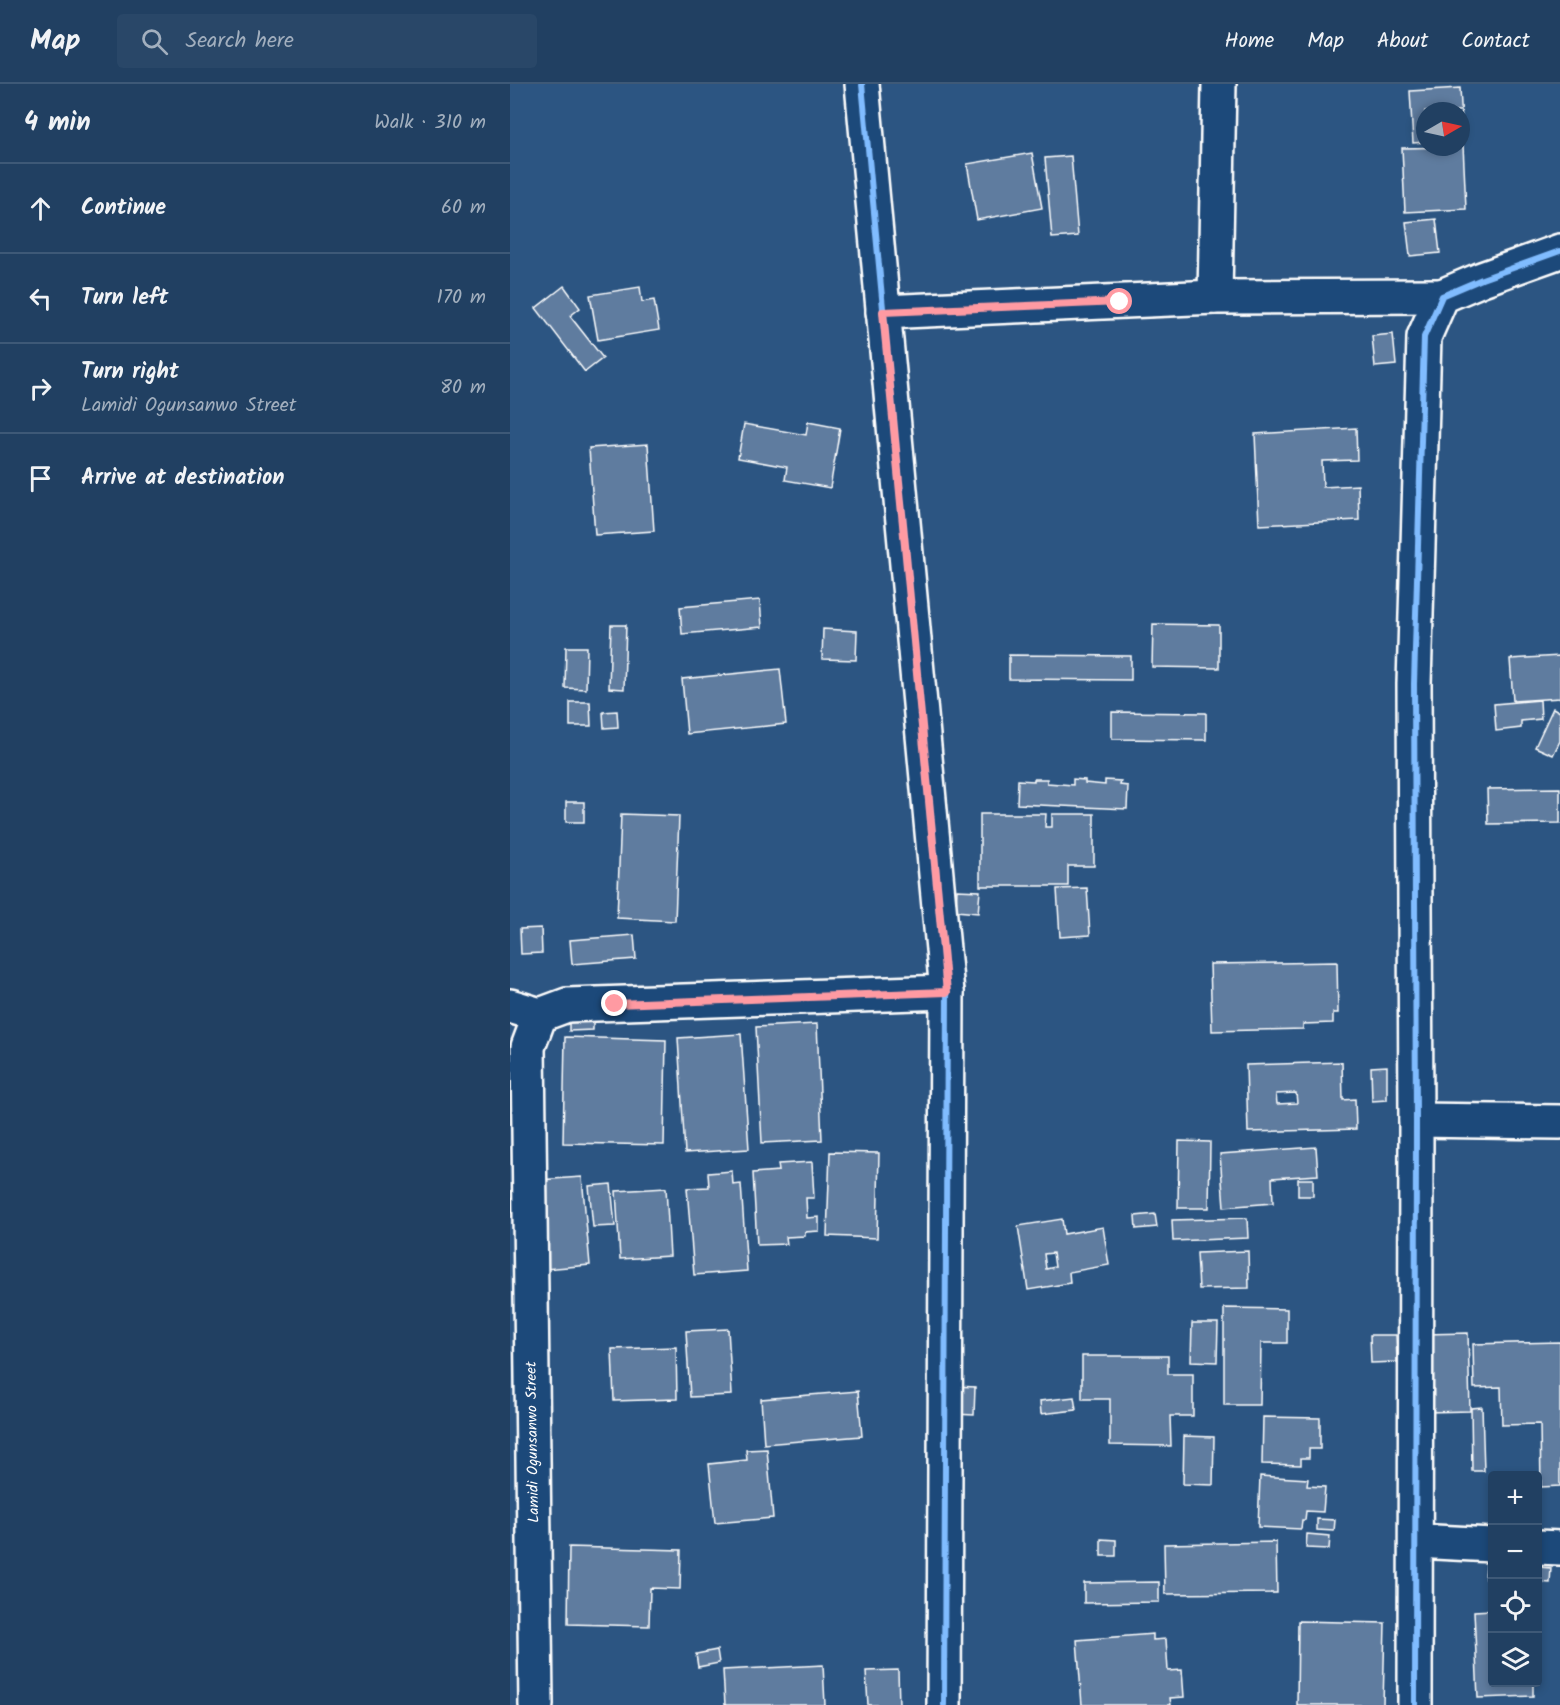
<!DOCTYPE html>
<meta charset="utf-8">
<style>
body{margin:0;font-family:Kalam,sans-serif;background:#294768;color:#f1f3f6}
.controls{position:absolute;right:18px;bottom:18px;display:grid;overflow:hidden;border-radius:6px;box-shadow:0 3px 9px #0003}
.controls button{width:54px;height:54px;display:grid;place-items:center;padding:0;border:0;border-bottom:2px solid #3e5977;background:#214062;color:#f1f3f6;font:30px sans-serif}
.compass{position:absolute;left:906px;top:18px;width:54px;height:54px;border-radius:50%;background:#214062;box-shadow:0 3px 9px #0003;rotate:81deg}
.stop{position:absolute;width:18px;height:18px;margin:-14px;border:4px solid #ff9aa2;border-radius:50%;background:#fff}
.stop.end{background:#ff9aa2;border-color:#fff;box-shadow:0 2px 6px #0008}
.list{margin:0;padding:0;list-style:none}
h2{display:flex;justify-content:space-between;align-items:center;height:78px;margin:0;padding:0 24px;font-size:26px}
h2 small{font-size:20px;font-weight:400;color:#a2afbe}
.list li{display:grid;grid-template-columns:39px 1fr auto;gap:18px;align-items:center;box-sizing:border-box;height:90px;padding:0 24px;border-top:2px solid #3e5977}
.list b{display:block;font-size:22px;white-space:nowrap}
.list p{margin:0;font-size:20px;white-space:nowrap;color:#a2afbe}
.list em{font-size:20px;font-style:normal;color:#a2afbe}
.icon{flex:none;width:33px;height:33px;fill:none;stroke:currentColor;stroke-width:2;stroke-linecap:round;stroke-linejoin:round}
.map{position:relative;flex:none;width:1050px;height:1621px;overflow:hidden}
header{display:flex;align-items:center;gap:36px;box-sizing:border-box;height:84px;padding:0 30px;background:#214062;border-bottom:2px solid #3e5977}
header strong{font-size:28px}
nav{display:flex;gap:33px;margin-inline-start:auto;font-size:21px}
.search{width:420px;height:54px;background:#294768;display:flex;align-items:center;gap:15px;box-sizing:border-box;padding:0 21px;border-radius:6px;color:#a2afbe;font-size:22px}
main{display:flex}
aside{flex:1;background:#214062}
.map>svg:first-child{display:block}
.building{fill:#5e7c9f;stroke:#fff;stroke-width:1.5;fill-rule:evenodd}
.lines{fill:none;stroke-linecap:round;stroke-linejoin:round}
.minor-casing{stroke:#fff;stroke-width:38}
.minor{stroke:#1f4a7a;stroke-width:33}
.cycleway-casing{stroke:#1f4a7a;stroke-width:10}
.cycleway{stroke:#80bcff;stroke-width:6}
.route{stroke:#ff9aa2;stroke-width:8}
.labels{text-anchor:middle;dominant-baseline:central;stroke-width:4.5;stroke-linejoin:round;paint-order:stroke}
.street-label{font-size:15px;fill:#fff;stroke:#1f4a7a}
</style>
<header>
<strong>Map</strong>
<div class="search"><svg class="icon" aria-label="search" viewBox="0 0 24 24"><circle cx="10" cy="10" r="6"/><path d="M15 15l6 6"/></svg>Search here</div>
<nav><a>Home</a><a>Map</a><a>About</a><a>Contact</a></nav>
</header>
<main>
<aside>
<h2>4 min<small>Walk · 310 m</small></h2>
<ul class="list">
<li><svg class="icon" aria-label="ahead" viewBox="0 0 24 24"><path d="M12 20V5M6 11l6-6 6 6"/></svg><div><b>Continue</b></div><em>60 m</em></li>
<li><svg class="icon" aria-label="left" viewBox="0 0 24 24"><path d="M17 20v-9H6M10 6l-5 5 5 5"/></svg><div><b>Turn left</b></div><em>170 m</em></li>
<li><svg class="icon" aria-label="right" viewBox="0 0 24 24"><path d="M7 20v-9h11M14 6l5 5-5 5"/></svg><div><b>Turn right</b><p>Lamidi Ogunsanwo Street</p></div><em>80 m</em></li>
<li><svg class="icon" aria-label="arrive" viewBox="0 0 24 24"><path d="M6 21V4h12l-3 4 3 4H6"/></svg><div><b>Arrive at destination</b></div></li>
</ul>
</aside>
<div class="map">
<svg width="1050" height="1621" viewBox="0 0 1050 1621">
<rect width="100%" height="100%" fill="#2c5582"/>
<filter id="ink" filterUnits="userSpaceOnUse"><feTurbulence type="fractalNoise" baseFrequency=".0167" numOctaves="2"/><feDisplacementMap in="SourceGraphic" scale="12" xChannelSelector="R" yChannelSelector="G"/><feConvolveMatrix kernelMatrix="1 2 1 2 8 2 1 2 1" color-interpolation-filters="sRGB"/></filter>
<g filter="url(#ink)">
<g class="building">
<polygon points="950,4 953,55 951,55 951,27 915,27 915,58 903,59 900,7"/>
<polygon points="951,61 953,61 956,125 895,128 892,64 951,63"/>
<polygon points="522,69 532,124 467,136 457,80"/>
<polygon points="561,72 568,152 542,154 535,74"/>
<polygon points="926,135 930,169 900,172 896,138"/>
<polygon points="54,202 70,224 60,232 93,274 75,288 26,224"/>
<polygon points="130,203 132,218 144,216 149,246 88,256 80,211"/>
<polygon points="883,250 886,281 865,283 862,252"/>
<polygon points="298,338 330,344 320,404 275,396 277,383 228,374 234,340 296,351"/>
<polygon points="846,344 847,376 812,377 813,403 848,401 849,436 749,441 745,350"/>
<polygon points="138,360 144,447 85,451 79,364"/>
<polygon points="250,516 252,543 172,550 170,523"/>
<polygon points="643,540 709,541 709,584 642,583"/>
<polygon points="101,541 116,541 114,605 99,604"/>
<polygon points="313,545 347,547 346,576 312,575"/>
<polygon points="56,563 77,563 76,605 55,604"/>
<polygon points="499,571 621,572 621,596 499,595"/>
<polygon points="1050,572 1050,614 1003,617 1000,575"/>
<polygon points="270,585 276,640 177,650 172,595"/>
<polygon points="1030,616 1031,635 1011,637 1011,644 986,647 984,620"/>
<polygon points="60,618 80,618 81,642 60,642"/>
<polygon points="1043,624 1050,628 1050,657 1043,671 1025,663"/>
<polygon points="107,627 108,643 94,644 93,628"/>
<polygon points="602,628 696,629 696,656 602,655"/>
<polygon points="524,695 537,695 537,699 563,701 563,695 575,696 575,699 595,701 595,696 611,697 610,701 618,702 617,725 507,720 508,696 524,697"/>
<polygon points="1050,704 1050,739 978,740 977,705"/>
<rect x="56" y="718" width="18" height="20"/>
<polygon points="111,730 169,732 165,837 107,834"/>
<polygon points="470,730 536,730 535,743 542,743 542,730 584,730 584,782 558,782 558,802 470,802"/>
<polygon points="577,804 580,851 550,853 547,805"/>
<polygon points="447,806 470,807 468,829 446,827"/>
<polygon points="31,844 32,869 11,870 10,845"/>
<polygon points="124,851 126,875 62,880 60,856"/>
<polygon points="827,878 828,929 823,929 823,939 793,940 793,945 702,947 700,880"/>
<polygon points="83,928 83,946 59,947 59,929"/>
<polygon points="307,940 312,1056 252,1059 246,943"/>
<polygon points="231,950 239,1065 175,1069 168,954"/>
<polygon points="55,953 156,956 154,1061 53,1059"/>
<path d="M832 978 833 1016 845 1015 846 1045 738 1048 736 981ZM786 1009 787 1019 767 1020 766 1010Z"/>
<polygon points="877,982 877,1016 862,1017 861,983"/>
<polygon points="669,1057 700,1058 699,1124 668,1124"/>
<polygon points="806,1063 808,1091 762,1094 763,1119 714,1123 710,1070"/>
<polygon points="320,1068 369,1069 367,1154 317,1152"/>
<polygon points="302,1078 304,1114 296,1114 297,1134 309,1133 309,1147 295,1148 295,1152 276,1153 277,1160 247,1161 243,1089 269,1087 268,1080"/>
<polygon points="222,1087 223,1101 231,1100 237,1187 184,1191 177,1104 199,1103 198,1089"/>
<polygon points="72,1093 80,1181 35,1185 28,1096"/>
<rect x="788" y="1095" width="15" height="17"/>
<polygon points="101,1100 105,1142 83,1143 79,1102"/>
<polygon points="156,1104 160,1172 110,1175 106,1107"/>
<polygon points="645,1130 647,1143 626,1145 625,1132"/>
<polygon points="737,1134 738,1154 663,1157 662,1136"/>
<path d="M552 1135 554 1150 593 1143 599 1181 559 1188 560 1199 518 1206 508 1142ZM543 1169 545 1183 536 1185 534 1170Z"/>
<polygon points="738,1167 739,1204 689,1205 687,1169"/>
<polygon points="714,1224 777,1225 777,1259 751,1259 750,1321 714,1321"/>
<polygon points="682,1239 708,1239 707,1278 681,1277"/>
<polygon points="218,1245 222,1311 180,1313 176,1247"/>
<polygon points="958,1249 960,1327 917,1328 915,1250"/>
<polygon points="860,1251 886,1251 887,1278 861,1279"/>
<polygon points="1050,1258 1050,1402 1031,1403 1030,1340 992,1341 991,1303 964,1304 963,1260"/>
<polygon points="166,1263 167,1315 104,1317 102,1265"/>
<polygon points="572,1272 658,1272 658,1290 683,1290 683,1332 660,1332 661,1362 600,1361 600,1315 572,1315"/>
<polygon points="445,1302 465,1303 464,1331 444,1330"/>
<polygon points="348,1307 352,1352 254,1360 251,1315"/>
<polygon points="564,1313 566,1326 531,1330 530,1317"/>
<polygon points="972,1323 974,1387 962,1387 961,1324"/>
<polygon points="753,1333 810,1334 810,1365 799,1365 799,1374 791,1374 791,1381 752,1380"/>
<polygon points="674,1352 704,1353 703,1401 673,1400"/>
<polygon points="257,1365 263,1434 205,1439 199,1380 237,1376 236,1366"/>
<polygon points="750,1392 798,1395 797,1402 815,1403 813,1428 796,1427 795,1436 792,1436 791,1445 748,1443"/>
<polygon points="807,1435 825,1436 824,1447 807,1446"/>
<polygon points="797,1450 820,1452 819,1465 796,1464"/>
<polygon points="591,1455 606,1456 606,1472 591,1472"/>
<polygon points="766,1458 767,1509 655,1510 654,1460"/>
<polygon points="59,1463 171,1466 170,1505 140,1504 139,1542 58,1540"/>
<polygon points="976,1481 982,1481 982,1496 975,1495"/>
<polygon points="1028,1483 1041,1484 1040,1499 1028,1498"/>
<polygon points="649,1498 649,1518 574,1519 574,1499"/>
<polygon points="982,1526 982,1598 1023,1598 1023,1612 968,1614 964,1527"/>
<polygon points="788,1537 875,1539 873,1621 787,1621"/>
<polygon points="643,1550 643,1556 656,1555 658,1587 672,1586 674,1613 660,1614 661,1621 572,1621 567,1556"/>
<polygon points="207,1566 209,1579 188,1583 186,1570"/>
<polygon points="313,1581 315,1621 215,1621 213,1586"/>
<polygon points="388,1586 389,1621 358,1621 356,1587"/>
</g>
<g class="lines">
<defs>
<g id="minor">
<polyline points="352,0 437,908 434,1621"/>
<polyline points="705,213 709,0"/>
<polyline points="373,228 705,213 932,212"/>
<polyline points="0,922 30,931"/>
<polyline points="906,1036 1050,1038"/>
<polyline points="906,1457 982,1461"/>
<polyline points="1028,1463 1050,1464"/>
<polyline points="26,1621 18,963 30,931 57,921 437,908"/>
<polyline points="905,1621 906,1036 904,600 914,253 932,212 972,195 1050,167"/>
</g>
</defs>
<use href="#minor" class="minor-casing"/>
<use href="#minor" class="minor"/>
<defs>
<g id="cycleway">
<polyline points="352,0 437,908 434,1621"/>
<polyline points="905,1621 906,1036 904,600 914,253 932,212 972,195 1050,167"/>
</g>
</defs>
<use href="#cycleway" class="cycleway-casing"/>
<use href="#cycleway" class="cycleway"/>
</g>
</g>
<g class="lines" filter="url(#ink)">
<polyline class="route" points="105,920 437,908 373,228 610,218"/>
</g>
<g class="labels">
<g class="street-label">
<text transform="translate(23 1358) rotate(-91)">Lamidi Ogunsanwo Street</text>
</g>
</g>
</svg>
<div class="controls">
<button>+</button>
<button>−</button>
<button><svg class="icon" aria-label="locate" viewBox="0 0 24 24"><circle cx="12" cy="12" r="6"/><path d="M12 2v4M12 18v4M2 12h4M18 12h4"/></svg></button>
<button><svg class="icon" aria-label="layers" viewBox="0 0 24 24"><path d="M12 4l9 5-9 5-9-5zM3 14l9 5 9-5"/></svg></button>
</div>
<svg class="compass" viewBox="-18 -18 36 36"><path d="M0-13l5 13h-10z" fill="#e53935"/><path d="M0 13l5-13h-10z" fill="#a2afbe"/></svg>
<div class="stop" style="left:610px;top:218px"></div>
<div class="stop end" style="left:105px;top:920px"></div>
</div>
</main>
